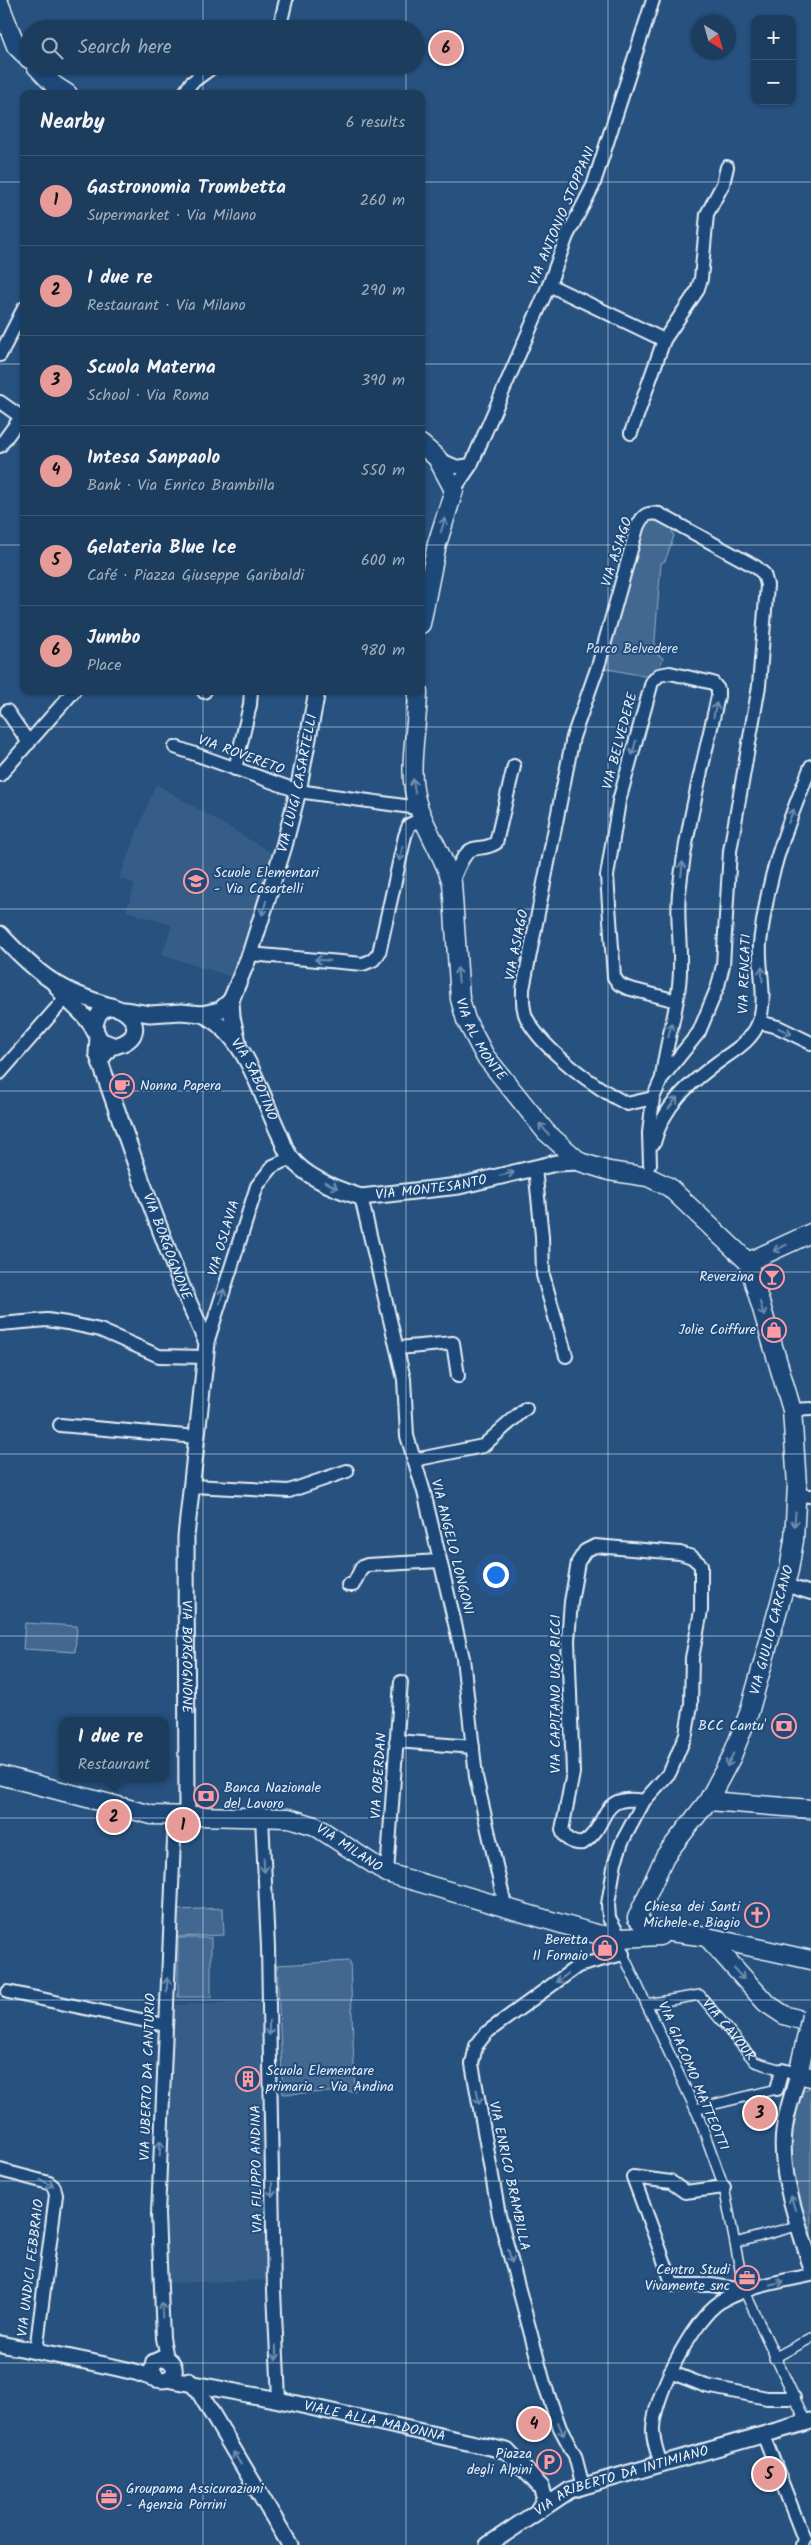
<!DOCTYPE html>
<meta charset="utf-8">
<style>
body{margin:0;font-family:Kalam,sans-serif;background:#2a4868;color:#f1f3f6}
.controls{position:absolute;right:15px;top:15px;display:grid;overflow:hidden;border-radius:10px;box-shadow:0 1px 4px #0004}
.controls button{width:45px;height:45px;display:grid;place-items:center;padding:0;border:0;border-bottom:1px solid #3b5674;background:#1d3d5f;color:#f1f3f6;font:25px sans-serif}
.compass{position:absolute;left:691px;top:15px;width:45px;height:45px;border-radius:50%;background:#1d3d5f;box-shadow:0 1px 4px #0004;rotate:143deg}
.you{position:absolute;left:495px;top:1574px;width:18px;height:18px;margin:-12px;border:4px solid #fff;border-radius:50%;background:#1a73e8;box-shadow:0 0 0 8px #1a73e833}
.badge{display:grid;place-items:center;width:32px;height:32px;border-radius:50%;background:#e69b98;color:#111;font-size:16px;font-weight:700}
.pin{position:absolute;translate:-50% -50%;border:2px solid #fff;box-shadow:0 1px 5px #0006}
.popup{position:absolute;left:59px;top:1717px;width:110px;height:65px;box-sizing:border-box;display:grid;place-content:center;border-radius:10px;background:#1d3d5f;filter:drop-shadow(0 1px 4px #0005);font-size:16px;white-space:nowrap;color:#a0aebd}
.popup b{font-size:19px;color:#f1f3f6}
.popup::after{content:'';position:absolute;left:50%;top:100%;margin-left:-10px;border:10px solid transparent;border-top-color:#1d3d5f}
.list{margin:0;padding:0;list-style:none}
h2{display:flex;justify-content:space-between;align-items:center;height:65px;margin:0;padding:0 20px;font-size:21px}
h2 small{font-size:16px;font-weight:400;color:#a0aebd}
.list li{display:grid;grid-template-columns:32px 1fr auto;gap:15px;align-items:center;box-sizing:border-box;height:90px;padding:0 20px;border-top:1px solid #3b5674}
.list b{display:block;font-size:19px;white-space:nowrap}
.list p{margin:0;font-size:16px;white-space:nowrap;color:#a0aebd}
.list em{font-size:16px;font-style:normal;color:#a0aebd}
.icon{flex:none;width:28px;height:28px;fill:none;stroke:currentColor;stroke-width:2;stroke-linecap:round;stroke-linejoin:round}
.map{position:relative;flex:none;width:811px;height:2545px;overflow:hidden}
.search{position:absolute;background:#1d3d5f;box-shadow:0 1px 4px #0004;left:20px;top:20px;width:405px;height:55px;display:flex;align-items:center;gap:12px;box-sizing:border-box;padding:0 18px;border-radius:28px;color:#a0aebd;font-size:19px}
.panel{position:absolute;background:#1d3d5f;box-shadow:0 1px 4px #0004;left:20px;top:90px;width:405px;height:605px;border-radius:10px}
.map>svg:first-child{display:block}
.built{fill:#355d88}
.green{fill:#436891;stroke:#96acc4}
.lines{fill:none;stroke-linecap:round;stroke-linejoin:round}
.pedestrian-casing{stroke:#e8f1f8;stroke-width:12}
.minor-casing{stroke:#e8f1f8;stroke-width:16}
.tertiary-casing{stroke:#e8f1f8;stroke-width:19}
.secondary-casing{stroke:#e8f1f8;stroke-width:21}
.pedestrian{stroke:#1f4a7a;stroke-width:9}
.minor{stroke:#1f4a7a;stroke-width:12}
.tertiary{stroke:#1f4a7a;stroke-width:15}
.secondary{stroke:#1f4a7a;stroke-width:18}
.secondary-bridge-casing{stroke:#e8f1f8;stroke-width:21;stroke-linecap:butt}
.secondary-bridge{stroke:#1f4a7a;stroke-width:18}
.oneway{stroke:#6f8dac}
.grid{fill:none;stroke:#e8f1f8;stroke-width:1;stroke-opacity:0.55}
.labels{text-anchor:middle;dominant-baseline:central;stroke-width:4;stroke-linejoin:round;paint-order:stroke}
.street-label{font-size:14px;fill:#e8f1f8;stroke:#1f4a7a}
.park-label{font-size:14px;fill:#d8e3ee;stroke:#1f4a7a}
.poi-label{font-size:14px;fill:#e8f1f8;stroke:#1f4a7a;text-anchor:end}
</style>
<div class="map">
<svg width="811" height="2545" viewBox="0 0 811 2545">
<rect width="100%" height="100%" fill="#27517f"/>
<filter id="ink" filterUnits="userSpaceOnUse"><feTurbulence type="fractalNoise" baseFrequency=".02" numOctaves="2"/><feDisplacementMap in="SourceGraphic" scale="10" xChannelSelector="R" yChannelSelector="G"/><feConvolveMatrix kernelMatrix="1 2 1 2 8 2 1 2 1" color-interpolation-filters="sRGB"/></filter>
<g filter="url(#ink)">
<g class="built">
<polygon points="156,784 274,854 232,977 162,955 172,925 126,911 135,884 119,878"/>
<polygon points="262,2001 270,2280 167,2283 167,2149 173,2005"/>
</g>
<g class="green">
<polygon points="654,520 671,527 674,536 665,561 661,563 654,652 663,658 659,669 653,672 649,677 603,668 645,524"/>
<polygon points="25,1623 77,1626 75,1652 23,1649"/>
<polygon points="223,1908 224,1935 177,1937 177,1910"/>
<rect x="178" y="1938" width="33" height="59"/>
<polygon points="350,1961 355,2091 283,2094 277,1965"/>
<polygon points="811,2087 811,2265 791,2183 789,2134 802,2091"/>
</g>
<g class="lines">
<defs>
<g id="pedestrian">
<polyline points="621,1938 623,1954 698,2115 724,2187 744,2290 806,2422"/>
<path id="s1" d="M646 2004 700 1995 755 2062 782 2070"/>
<polyline points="695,2109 777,2089"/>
<polyline points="735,2243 800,2225"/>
<polyline points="774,2358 811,2338"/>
</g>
<g id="minor">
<polyline points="279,29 286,0"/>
<polyline points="184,94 191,83 214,66"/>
<polyline points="549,285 664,340"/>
<polyline points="0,355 24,308"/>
<polyline points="0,402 24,419"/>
<polyline points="631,433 664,340 697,291 701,279 707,214 723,184 727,167"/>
<polyline points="0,446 21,417"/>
<polyline points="437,458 457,467 471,465"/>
<polyline points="454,490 471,465 549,285 567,236 593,186 653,0"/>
<polyline points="204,692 205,691"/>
<polyline points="7,711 29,743"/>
<polyline points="175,747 298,791 418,808"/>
<polyline points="235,769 250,705 251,691"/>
<polyline points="0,775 74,691"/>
<path d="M452 883C456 873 462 853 473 849 481 847 488 848 496 843L514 766"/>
<polyline points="250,954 363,964 373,960 379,953 405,836 409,825 415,822 426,824"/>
<polyline points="759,1022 778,1027 811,1043"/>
<polyline points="0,1073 62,1002 75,996"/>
<path d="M662 1078C665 1046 676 1016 679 985 683 954 676 924 679 893 686 827 704 761 718 696V689L713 683 670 673 659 675 652 682 619 801 607 876 614 977 619 984 627 988 677 1001"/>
<path d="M654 1143C663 1105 691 1082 721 1060 734 1051 747 1043 755 1030 770 1004 758 972 760 944 761 933 763 921 765 910 773 860 792 813 811 766"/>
<path d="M650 1164 649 1133 653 1098 662 1078 699 1032 718 986 723 965 730 851 759 686 767 585 764 574 756 567 659 514C646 512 642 516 637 528L599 663 573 737 523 989C523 999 522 1009 527 1019 544 1051 596 1088 627 1104L653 1098"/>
<polyline points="535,1168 542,1236 543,1275 566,1356"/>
<polyline points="361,1197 404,1379 407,1436 424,1492 463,1658 476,1777 505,1905"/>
<polyline points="0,1324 47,1320 67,1323 100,1330 159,1356 206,1357"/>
<polyline points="207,1343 257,1186 273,1166 291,1158"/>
<polyline points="398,1348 453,1343 458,1376"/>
<polyline points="792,1410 811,1409"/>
<polyline points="60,1425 197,1437"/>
<polyline points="414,1460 483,1446 526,1408"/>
<polyline points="192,1486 289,1491 347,1471"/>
<polyline points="797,1495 811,1496"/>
<polyline points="348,1585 353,1585 362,1567 367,1565 440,1561"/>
<polyline points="785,1585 811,1593"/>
<polyline points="396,1741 473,1747"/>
<polyline points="262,1817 268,1947 274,2291 279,2400"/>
<polyline points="387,1873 401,1682"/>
<path d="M617 1932 609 1918 608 1904 615 1862 622 1842 644 1801 670 1772 686 1734 691 1705 692 1658 701 1611V1565L692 1557 680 1553 595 1546 585 1551 578 1562 571 1602 568 1640 573 1773 562 1830C565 1840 573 1844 583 1843 611 1825 596 1793 644 1801"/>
<polyline points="8,1992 165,2025"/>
<polyline points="777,2089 782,2070 798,2074"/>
<polyline points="0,2170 49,2183 54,2187 56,2195 36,2351"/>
<polyline points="724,2187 685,2192 671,2182 633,2177 673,2285 711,2285 744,2290"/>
<polyline points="167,2358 163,2338 158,2214 175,1817"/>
<polyline points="670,2372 706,2386 767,2398 794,2398"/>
<polyline points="763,2434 804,2539 802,2545"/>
<path d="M661 2465C658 2454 653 2442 653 2431 652 2399 693 2319 720 2302 748 2286 780 2282 811 2275"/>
<polyline points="581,2479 575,2456 560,2428 544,2383 499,2215 472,2064 476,2046 486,2033 578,1966 623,1954"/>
</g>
<g id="tertiary">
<path d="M0 934C38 975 60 992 114 1007"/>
<path d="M58 988C69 1005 88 1014 96 1034"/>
<polyline points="124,1010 150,1014 181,1012 202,1014 220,1010 231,1000"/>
<path id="s2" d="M202 1014C246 1035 259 1090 278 1131 282 1139 285 1151 291 1158 306 1178 338 1190 361 1197L459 1186 556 1163 580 1162"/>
<path id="s3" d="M98 1037 97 1053 141 1179 182 1287 207 1343 186 1537 187 1817"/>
<path id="s4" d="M238 1042 232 1017 231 1000 250 954 284 846 298 791 317 691"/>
<path d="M100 1061 110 1047C172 1035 98 976 95 1029L100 1040 115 1046"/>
<path d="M798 2074C794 2092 786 2112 784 2131 779 2176 799 2224 811 2266"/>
<path d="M0 2344C45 2353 90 2361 135 2372 144 2374 163 2385 171 2377 179 2369 171 2359 163 2358L154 2362 152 2370 157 2378"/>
<path id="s5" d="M167 2379 279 2400 507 2451 541 2487 545 2499 538 2510"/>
<polyline points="189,2381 198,2390 290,2545"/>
<path id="s6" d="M488 2545 570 2490 811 2421"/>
</g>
<g id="secondary">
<polyline points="0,5 16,46 29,59"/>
<polyline points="36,66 54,85 68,94"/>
<polyline points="421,444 437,458 454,490 437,544 421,624"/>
<path id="s7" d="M418 691C418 729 405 773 419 809 429 835 444 857 452 883L460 999 466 1020 485 1056 546 1132 580 1162 609 1171 648 1177 669 1187 748 1262 792 1410 797 1485 794 1540 789 1570 749 1713 732 1756 708 1801 665 1856 637 1918 648 1929 707 1937 811 1960"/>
<polyline points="748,1262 811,1233"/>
<path id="s8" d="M0 1775 152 1815 289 1818 315 1826 387 1873 596 1934 621 1938 660 1936"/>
<polyline points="708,1801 811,1809"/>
<polyline points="707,1937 766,2003 784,2015 811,2023"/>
<polyline points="808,2030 798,2074 811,2077"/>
</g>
</defs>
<use href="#pedestrian" class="pedestrian-casing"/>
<use href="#minor" class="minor-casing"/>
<use href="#tertiary" class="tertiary-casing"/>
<use href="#secondary" class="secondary-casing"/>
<use href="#pedestrian" class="pedestrian"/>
<use href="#minor" class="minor"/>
<use href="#tertiary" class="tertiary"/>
<use href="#secondary" class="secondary"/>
<defs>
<polyline id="secondary-bridge" points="808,2030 811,2015"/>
</defs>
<use href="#secondary-bridge" class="secondary-bridge-casing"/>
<use href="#secondary-bridge" class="secondary-bridge"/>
</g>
<defs><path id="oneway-shaft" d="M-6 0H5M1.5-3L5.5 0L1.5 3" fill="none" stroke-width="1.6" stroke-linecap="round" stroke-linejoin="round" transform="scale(1.25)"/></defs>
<g class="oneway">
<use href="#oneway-shaft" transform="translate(443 525) rotate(-73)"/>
<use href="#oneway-shaft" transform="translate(715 710) rotate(-78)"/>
<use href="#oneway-shaft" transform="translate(634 748) rotate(105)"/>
<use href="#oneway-shaft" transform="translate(414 786) rotate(-99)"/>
<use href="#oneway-shaft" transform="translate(791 816) rotate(-68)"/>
<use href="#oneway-shaft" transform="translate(401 854) rotate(102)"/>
<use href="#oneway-shaft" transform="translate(682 869) rotate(-83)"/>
<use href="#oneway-shaft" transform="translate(264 908) rotate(107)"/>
<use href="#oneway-shaft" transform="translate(322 960) rotate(-175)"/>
<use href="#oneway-shaft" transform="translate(762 974) rotate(-94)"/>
<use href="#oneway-shaft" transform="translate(458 975) rotate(-95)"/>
<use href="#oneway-shaft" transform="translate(670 1030) rotate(-77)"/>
<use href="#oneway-shaft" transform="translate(785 1031) rotate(25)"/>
<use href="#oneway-shaft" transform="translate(673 1103) rotate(-51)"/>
<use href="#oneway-shaft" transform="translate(544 1129) rotate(-131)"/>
<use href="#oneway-shaft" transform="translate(507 1174) rotate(-13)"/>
<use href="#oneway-shaft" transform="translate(331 1185) rotate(27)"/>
<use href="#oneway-shaft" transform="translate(780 1248) rotate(154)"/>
<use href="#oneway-shaft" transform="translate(222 1296) rotate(-73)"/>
<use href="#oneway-shaft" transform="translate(762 1309) rotate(74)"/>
<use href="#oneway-shaft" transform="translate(795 1519) rotate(94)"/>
<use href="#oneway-shaft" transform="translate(730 1760) rotate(117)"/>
<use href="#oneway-shaft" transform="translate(264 1865) rotate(87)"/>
<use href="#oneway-shaft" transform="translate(739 1974) rotate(47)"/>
<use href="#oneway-shaft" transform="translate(562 1978) rotate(144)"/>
<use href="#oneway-shaft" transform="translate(167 1985) rotate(-87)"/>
<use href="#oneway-shaft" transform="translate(269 2028) rotate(89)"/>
<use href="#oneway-shaft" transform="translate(478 2097) rotate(80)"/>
<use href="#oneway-shaft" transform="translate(160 2148) rotate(-88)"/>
<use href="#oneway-shaft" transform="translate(47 2183) rotate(25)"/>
<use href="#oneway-shaft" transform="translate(272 2190) rotate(89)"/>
<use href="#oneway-shaft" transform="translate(793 2203) rotate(-106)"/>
<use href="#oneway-shaft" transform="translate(510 2256) rotate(75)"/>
<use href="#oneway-shaft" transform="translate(777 2283) rotate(-13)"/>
<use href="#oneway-shaft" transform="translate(162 2310) rotate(-92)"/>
<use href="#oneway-shaft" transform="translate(276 2353) rotate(89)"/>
<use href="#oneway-shaft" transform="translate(561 2429) rotate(66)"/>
<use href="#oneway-shaft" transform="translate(237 2458) rotate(-121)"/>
</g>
</g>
<path class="grid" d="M203 0V29M406 0V29M608 0V2545M203 66V94M406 66V94M0 182H24M421 182H811M0 364H24M421 364H811M0 545H24M421 545H811M203 691V2545M406 691V2545M0 727H811M0 909H811M0 1091H811M0 1272H811M0 1454H811M0 1636H811M0 1818H811M0 2000H811M0 2181H811M0 2363H811"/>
<defs>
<symbol id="school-ring" viewBox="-11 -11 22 22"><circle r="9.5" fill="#1f4a7a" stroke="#ff9aa2" stroke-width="1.5"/><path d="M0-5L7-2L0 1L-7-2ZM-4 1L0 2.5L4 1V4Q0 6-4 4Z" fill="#ff9aa2"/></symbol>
<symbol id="cafe-ring" viewBox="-11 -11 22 22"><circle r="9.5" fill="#1f4a7a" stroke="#ff9aa2" stroke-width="1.5"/><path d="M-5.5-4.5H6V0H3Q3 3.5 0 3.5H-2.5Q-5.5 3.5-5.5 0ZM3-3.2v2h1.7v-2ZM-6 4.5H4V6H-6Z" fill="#ff9aa2"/></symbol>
<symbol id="bar-ring" viewBox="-11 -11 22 22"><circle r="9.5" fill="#1f4a7a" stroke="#ff9aa2" stroke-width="1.5"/><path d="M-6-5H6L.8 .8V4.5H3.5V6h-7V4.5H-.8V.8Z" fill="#ff9aa2"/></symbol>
<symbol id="shop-ring" viewBox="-11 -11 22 22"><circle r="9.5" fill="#1f4a7a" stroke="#ff9aa2" stroke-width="1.5"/><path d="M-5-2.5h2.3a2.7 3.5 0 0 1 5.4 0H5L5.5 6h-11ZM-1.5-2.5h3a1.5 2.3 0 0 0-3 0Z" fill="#ff9aa2"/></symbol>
<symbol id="bank-ring" viewBox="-11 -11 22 22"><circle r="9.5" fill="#1f4a7a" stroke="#ff9aa2" stroke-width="1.5"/><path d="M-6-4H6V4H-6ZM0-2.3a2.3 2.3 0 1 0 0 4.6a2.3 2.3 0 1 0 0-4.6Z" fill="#ff9aa2"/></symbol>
<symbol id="church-ring" viewBox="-11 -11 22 22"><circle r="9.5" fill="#1f4a7a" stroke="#ff9aa2" stroke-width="1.5"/><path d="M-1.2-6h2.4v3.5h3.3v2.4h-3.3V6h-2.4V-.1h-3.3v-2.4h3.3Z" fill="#ff9aa2"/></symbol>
<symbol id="building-ring" viewBox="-11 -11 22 22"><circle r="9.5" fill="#1f4a7a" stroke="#ff9aa2" stroke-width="1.5"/><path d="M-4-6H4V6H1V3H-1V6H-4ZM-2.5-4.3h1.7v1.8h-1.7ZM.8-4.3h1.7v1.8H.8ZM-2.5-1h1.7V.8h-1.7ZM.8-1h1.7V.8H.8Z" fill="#ff9aa2"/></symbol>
<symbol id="office-ring" viewBox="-11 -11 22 22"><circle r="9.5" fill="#1f4a7a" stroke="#ff9aa2" stroke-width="1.5"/><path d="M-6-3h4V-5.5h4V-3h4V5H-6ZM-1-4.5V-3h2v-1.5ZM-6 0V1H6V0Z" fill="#ff9aa2"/></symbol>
<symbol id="parking-ring" viewBox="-11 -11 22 22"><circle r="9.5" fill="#1f4a7a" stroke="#ff9aa2" stroke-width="1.5"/><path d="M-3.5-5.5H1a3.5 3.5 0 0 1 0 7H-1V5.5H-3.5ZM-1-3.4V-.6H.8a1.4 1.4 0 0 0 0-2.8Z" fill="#ff9aa2"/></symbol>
</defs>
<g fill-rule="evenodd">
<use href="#school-ring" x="182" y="867" width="28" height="28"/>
<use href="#cafe-ring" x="108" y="1072" width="28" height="28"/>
<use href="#bar-ring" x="758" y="1263" width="28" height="28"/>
<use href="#shop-ring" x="760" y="1316" width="28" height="28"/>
<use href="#bank-ring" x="770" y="1712" width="28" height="28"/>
<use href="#bank-ring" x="192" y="1782" width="28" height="28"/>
<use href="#church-ring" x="743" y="1901" width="28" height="28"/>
<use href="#shop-ring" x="591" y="1934" width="28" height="28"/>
<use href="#building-ring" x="234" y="2065" width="28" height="28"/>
<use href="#office-ring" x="733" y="2264" width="28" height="28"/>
<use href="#parking-ring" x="535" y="2448" width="28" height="28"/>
<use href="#office-ring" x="95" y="2483" width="28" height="28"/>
</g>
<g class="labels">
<g class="street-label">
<text transform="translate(562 216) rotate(-67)">VIA ANTONIO STOPPANI</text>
<text transform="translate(617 552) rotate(-72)">VIA ASIAGO</text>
<text transform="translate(620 741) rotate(-75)">VIA BELVEDERE</text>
<text transform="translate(241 755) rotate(20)">VIA ROVERETO</text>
<text stroke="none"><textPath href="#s4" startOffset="270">VIA LUIGI CASARTELLI</textPath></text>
<text transform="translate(517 945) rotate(-79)">VIA ASIAGO</text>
<text transform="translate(745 974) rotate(-88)">VIA RENCATI</text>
<text stroke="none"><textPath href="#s7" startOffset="362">VIA AL MONTE</textPath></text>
<text stroke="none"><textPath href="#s2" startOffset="86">VIA SABOTINO</textPath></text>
<text stroke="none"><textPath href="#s2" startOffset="325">VIA MONTESANTO</textPath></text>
<text transform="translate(224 1238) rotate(-73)">VIA OSLAVIA</text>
<text stroke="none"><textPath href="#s3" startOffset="222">VIA BORGOGNONE</textPath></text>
<text transform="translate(452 1547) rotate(76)">VIA ANGELO LONGONI</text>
<text transform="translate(772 1630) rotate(-75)">VIA GIULIO CARCANO</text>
<text stroke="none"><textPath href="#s3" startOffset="641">VIA BORGOGNONE</textPath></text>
<text transform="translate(556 1694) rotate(-90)">VIA CAPITANO UGO RICCI</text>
<text transform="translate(379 1776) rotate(-86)">VIA OBERDAN</text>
<text stroke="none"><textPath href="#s8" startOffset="362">VIA MILANO</textPath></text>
<text stroke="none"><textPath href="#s1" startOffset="100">VIA CAVOUR</textPath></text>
<text transform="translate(693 2076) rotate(67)">VIA GIACOMO MATTEOTTI</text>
<text transform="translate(148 2077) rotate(-88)">VIA UBERTO DA CANTURIO</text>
<text transform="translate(257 2169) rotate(-91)">VIA FILIPPO ANDINA</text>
<text transform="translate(509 2176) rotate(78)">VIA ENRICO BRAMBILLA</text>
<text transform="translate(31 2268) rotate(-83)">VIA UNDICI FEBBRAIO</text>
<text stroke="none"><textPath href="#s5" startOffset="212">VIALE ALLA MADONNA</textPath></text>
<text stroke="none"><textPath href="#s6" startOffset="150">VIA ARIBERTO DA INTIMIANO</textPath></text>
</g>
<g class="park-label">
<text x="632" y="649">Parco Belvedere</text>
</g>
<g class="poi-label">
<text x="214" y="873" text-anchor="start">Scuole Elementari<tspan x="214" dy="16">- Via Casartelli</tspan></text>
<text x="140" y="1086" text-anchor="start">Nonna Papera</text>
<text x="754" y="1277">Reverzina</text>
<text x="756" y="1330">Jolie Coiffure</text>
<text x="766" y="1726">BCC Cantu'</text>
<text x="224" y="1788" text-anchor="start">Banca Nazionale<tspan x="224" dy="16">del Lavoro</tspan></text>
<text x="740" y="1907">Chiesa dei Santi<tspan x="740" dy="16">Michele e Biagio</tspan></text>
<text x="588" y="1940">Beretta<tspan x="588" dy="16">Il Fornaio</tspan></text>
<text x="266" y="2071" text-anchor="start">Scuola Elementare<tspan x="266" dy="16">primaria - Via Andina</tspan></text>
<text x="730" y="2270">Centro Studi<tspan x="730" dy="16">Vivamente snc</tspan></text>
<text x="532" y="2454">Piazza<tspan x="532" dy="16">degli Alpini</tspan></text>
<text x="126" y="2489" text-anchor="start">Groupama Assicurazioni<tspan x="126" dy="16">- Agenzia Porrini</tspan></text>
</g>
</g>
</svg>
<div class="controls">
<button>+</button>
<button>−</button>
</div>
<svg class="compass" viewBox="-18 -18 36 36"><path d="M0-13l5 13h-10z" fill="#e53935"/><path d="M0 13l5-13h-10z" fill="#a0aebd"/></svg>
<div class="you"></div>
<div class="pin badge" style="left:183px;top:1825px">1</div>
<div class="pin badge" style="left:114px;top:1817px">2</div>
<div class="popup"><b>I due re</b>Restaurant</div>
<div class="pin badge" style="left:760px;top:2113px">3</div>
<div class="pin badge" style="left:534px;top:2424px">4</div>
<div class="pin badge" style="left:769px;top:2474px">5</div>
<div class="pin badge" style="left:446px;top:48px">6</div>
<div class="search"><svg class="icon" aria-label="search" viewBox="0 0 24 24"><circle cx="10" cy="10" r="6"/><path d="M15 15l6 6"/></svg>Search here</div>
<section class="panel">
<h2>Nearby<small>6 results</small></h2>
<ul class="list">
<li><span class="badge">1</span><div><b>Gastronomia Trombetta</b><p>Supermarket · Via Milano</p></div><em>260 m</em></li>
<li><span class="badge">2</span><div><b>I due re</b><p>Restaurant · Via Milano</p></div><em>290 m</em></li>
<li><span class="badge">3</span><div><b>Scuola Materna</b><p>School · Via Roma</p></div><em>390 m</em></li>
<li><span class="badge">4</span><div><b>Intesa Sanpaolo</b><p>Bank · Via Enrico Brambilla</p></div><em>550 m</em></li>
<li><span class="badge">5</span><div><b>Gelateria Blue Ice</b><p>Café · Piazza Giuseppe Garibaldi</p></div><em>600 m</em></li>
<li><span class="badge">6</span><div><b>Jumbo</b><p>Place</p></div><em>980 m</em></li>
</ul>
</section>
</div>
